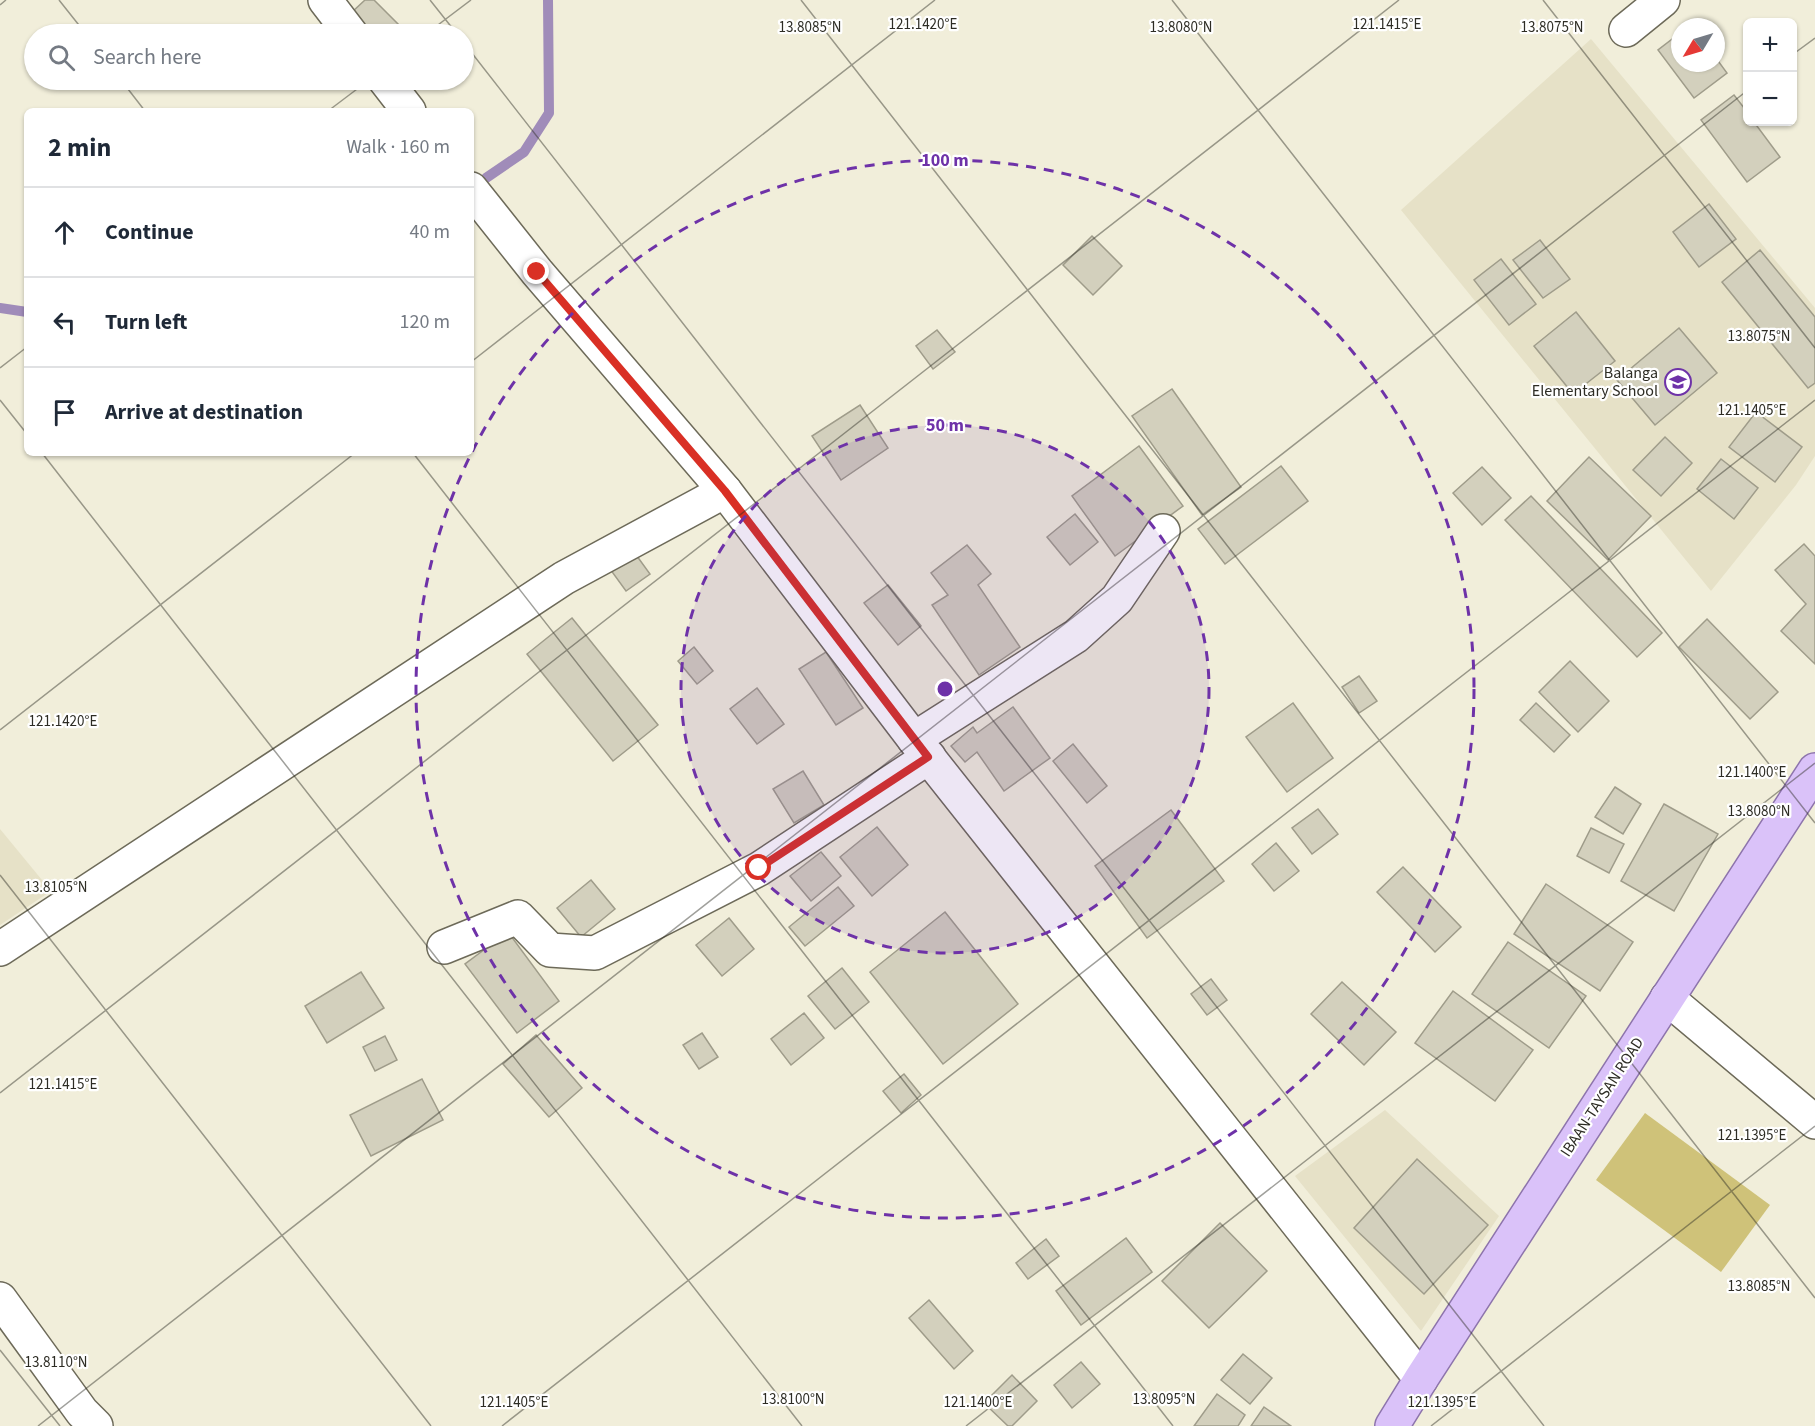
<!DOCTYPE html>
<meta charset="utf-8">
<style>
body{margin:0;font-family:"Source Sans 3",sans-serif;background:#f2f2f3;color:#1f2937}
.controls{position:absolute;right:18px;top:18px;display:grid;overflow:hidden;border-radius:9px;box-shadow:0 2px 4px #0004}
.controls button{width:54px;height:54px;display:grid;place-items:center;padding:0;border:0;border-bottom:2px solid #e0e1e3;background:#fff;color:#1f2937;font:30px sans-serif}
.compass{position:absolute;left:1671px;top:18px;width:54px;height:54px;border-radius:50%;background:#fff;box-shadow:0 2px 4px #0004;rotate:232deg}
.stop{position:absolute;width:18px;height:18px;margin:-14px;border:4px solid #d93025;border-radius:50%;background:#fff}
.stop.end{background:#d93025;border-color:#fff;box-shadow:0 2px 6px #0008}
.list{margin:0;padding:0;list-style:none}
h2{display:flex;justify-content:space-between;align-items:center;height:78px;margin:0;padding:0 24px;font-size:26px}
h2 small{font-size:20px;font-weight:400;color:#747a83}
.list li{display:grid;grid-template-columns:39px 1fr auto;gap:18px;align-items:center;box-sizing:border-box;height:90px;padding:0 24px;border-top:2px solid #e0e1e3}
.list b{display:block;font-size:22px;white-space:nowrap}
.list em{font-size:20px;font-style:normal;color:#747a83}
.icon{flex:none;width:33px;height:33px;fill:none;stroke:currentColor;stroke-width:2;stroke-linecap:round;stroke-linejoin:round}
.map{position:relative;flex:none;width:1815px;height:1426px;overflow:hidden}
.search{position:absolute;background:#fff;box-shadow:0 2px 4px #0004;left:24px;top:24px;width:450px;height:66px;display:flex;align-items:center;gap:15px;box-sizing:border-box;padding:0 21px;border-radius:33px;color:#747a83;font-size:22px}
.panel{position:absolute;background:#fff;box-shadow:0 2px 4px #0004;left:24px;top:108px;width:450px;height:348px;border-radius:9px}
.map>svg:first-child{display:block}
.built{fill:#e6e1c7}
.green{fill:#cfc279}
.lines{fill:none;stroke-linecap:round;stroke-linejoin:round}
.stream{stroke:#a08cb9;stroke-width:10}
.building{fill:#d3d0bd;stroke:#9f9c8a;stroke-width:1.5}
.minor-casing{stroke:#6d6a59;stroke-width:36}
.major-casing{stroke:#8d74ac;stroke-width:36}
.minor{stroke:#fff;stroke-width:33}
.major{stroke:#dac2f9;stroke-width:33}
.route{stroke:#d93025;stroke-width:8}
.ticks{fill:none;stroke:#2d2c24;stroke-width:1.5;stroke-opacity:0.45}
.ring{fill:none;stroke:#6e32a8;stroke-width:3;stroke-dasharray:10 8}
.labels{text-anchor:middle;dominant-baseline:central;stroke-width:4.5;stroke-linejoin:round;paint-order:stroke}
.poi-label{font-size:16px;fill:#2d2c24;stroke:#fff;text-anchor:end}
.street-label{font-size:16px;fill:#2d2c24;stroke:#fff}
.ticks-label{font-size:15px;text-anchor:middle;fill:#2d2c24;stroke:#fff;stroke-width:4.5;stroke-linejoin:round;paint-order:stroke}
.centre{fill:#6e32a8;stroke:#fff;stroke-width:3}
.ring-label{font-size:18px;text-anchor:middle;font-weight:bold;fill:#6e32a8;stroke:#fff;stroke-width:4.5;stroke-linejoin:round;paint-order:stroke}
</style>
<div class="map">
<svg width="1815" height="1426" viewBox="0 0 1815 1426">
<rect width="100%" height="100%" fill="#f1eeda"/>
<g class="built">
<polygon points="1591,39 1815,308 1815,456 1796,485 1711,591 1401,210"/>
<polygon points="0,829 51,891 0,925"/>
<polygon points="1385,1110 1499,1216 1421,1331 1295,1176"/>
</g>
<polygon class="green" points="1645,1113 1770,1205 1721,1272 1596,1180"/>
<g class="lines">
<g class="stream">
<polyline points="486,178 524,152 549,113 548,0"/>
<polyline points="0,308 27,312"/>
</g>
</g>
<g class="building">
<polygon points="365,0 374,0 400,26 391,34 372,34 351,13"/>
<polygon points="1680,33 1680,63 1716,63 1716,58 1727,73 1694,98 1658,50"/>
<polygon points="1734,95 1748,113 1748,122 1754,122 1780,157 1747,182 1701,120"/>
<polygon points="1709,204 1736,239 1699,267 1673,232"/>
<polygon points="1092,236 1122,266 1093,295 1063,265"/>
<polygon points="1540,240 1570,279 1543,298 1513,260"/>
<polygon points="1760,250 1815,317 1815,383 1808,388 1722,282"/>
<polygon points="1501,259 1536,304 1509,325 1474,280"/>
<polygon points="1576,312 1615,361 1573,394 1534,346"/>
<polygon points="1679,328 1717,373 1655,425 1617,380"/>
<polygon points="937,330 955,352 933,369 916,346"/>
<polygon points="1172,389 1241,487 1202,515 1132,416"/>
<polygon points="860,405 888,448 841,480 812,436"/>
<polygon points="1756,412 1802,447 1775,482 1729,447"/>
<polygon points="1665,437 1692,463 1661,496 1633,470"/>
<polygon points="1139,446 1183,506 1115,556 1072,496"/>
<polygon points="1589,457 1651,516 1608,560 1547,501"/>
<polygon points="1721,459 1758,488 1734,519 1697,489"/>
<polygon points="1281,466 1308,501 1225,564 1198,529"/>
<polygon points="1482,467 1511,498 1482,525 1453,493"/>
<polygon points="1531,496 1662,633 1637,657 1505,520"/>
<polygon points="1075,514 1098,542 1070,565 1047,537"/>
<polygon points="1804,544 1815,556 1815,664 1781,631 1806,604 1775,570"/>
<polygon points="967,545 991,574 978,585 1020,647 979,675 932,605 948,595 931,573"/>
<polygon points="634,552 650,574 626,591 610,569"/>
<polygon points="888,585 921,626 898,645 864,603"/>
<polygon points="572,618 658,725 613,761 527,654"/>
<polygon points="1707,619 1778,692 1750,719 1679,647"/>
<polygon points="694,647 713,671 697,684 678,661"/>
<polygon points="826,652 863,708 836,725 799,669"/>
<polygon points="1570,661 1609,701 1578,732 1539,692"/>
<polygon points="1359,676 1377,701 1359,713 1342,687"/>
<polygon points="757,688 784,724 757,744 730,709"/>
<polygon points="1293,703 1333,758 1287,792 1246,737"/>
<polygon points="1536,703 1570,735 1554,752 1520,720"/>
<polygon points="1013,707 1050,758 1004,791 977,752 965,762 951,746 973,727 977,733"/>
<polygon points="1073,744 1107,786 1087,803 1053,761"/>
<polygon points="803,771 824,805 794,823 773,789"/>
<polygon points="1615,787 1641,804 1623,834 1595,817"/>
<polygon points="1664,804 1718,834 1674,911 1621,881"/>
<polygon points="1318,809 1338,834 1312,854 1292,828"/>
<polygon points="1171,810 1224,881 1147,938 1095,866"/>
<polygon points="877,827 908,865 872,896 840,857"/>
<polygon points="1591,828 1624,844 1609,873 1577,856"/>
<polygon points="1276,843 1299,871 1274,891 1252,864"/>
<polygon points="821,852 841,876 811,901 790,876"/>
<polygon points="1403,867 1461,927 1435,952 1377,892"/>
<polygon points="591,880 615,909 581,937 557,908"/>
<polygon points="1546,884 1633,942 1600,991 1514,934"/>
<polygon points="838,887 854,906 805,946 789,927"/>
<polygon points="945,912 1018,1004 943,1064 870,972"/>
<polygon points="729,918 754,949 722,976 696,945"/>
<polygon points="508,932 559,1001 517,1033 465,964"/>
<polygon points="1508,942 1586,996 1549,1048 1472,994"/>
<polygon points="842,968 869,1002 835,1029 808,996"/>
<polygon points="361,972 384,1008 327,1043 305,1006"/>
<polygon points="1211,979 1227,1000 1207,1015 1191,994"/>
<polygon points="1342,982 1396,1032 1364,1065 1311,1014"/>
<polygon points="1453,991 1533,1050 1495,1101 1415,1043"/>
<polygon points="804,1013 824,1038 791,1065 771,1039"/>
<polygon points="702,1033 718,1057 699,1069 683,1045"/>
<polygon points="536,1035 582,1088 549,1117 503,1064"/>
<polygon points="385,1036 397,1060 375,1071 363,1047"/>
<polygon points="904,1074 921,1095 901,1113 883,1091"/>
<polygon points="422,1079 443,1120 371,1156 350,1115"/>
<polygon points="1417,1159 1488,1225 1424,1294 1354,1228"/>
<polygon points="1220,1223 1267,1271 1209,1328 1162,1281"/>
<polygon points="1126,1238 1152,1272 1081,1325 1056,1291"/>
<polygon points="1046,1239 1059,1256 1028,1279 1016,1263"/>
<polygon points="929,1300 973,1351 954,1369 909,1318"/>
<polygon points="1243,1354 1272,1378 1250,1404 1221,1380"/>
<polygon points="1081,1362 1100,1384 1072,1408 1054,1385"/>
<polygon points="1012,1375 1037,1401 1012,1426 1008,1426 984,1403"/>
<polygon points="1217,1394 1245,1415 1238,1426 1194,1426"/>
<polygon points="1264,1407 1291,1426 1251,1426"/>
</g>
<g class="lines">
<defs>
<g id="minor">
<polyline points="325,0 351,34"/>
<polyline points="1626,30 1663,0"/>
<polyline points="385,80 409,111"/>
<polyline points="471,189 537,272 725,491 914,739 1421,1379"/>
<polyline points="914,739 1076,636 1117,599 1163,531"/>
<polyline points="444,947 518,917 550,950 595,953 759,869 929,757"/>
<polyline points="0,949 564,578 725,491"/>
<polyline points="1667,998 1815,1122"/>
<polyline points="0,1299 82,1412 96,1426"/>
</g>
<polyline id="major" points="1392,1426 1421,1379 1815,770"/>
</defs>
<use href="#minor" class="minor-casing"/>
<use href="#major" class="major-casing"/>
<use href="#minor" class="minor"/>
<use href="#major" class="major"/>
</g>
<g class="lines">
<polyline class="route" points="537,272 725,491 928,757 759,868"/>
</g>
<path class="ticks" d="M59 0 86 34M430 0 457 34M801 0 1815 1298M1172 0 1815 823M1543 0 1815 348M0 5 6 0M426 34 471 0M464 43 1544 1426M1792 55 1815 38M121 80 145 111M328 111 369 80M471 362 935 0M0 368 27 347M0 400 27 434M42 453 802 1426M413 453 1173 1426M0 730 355 453M0 875 431 1426M0 1093 1399 0M0 1350 60 1426M38 1426 1748 90M502 1426 1815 400M966 1426 1815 763M1431 1426 1815 1126"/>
<circle cx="945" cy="689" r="264" fill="#6e32a8" fill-opacity=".12"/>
<g class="ring">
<circle cx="945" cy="689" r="264"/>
<circle cx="945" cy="689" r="529"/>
</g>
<defs>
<symbol id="school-ring" viewBox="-11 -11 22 22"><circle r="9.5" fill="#fff" stroke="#6e32a8" stroke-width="1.5"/><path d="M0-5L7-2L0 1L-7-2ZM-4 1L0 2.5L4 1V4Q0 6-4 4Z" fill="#6e32a8"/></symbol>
</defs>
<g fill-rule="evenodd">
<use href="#school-ring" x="1663" y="367" width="30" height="30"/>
</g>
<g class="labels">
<g class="poi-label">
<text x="1658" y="373">Balanga<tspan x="1658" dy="18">Elementary School</tspan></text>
</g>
<g class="street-label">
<text transform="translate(1602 1097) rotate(-57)">IBAAN-TAYSAN ROAD</text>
</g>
</g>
<g class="ticks-label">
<text x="923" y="29">121.1420°E</text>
<text x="1387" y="29">121.1415°E</text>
<text x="810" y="32">13.8085°N</text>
<text x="1181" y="32">13.8080°N</text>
<text x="1552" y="32">13.8075°N</text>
<text x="1759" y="341">13.8075°N</text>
<text x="1752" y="415">121.1405°E</text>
<text x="63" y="726">121.1420°E</text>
<text x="1752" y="777">121.1400°E</text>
<text x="1759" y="816">13.8080°N</text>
<text x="56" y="892">13.8105°N</text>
<text x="63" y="1089">121.1415°E</text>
<text x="1752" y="1140">121.1395°E</text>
<text x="1759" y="1291">13.8085°N</text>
<text x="56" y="1367">13.8110°N</text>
<text x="793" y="1404">13.8100°N</text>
<text x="1164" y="1404">13.8095°N</text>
<text x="514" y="1407">121.1405°E</text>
<text x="978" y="1407">121.1400°E</text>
<text x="1442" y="1407">121.1395°E</text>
</g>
<circle cx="945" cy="689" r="9" class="centre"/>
<g class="ring-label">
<text x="945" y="166">100 m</text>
<text x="945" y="431">50 m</text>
</g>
</svg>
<div class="controls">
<button>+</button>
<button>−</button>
</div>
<svg class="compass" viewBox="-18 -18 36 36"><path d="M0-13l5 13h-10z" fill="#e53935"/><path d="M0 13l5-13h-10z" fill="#747a83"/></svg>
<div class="stop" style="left:759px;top:868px"></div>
<div class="stop end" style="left:537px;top:272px"></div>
<div class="search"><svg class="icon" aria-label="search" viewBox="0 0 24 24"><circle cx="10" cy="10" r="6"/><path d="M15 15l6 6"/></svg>Search here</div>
<section class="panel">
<h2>2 min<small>Walk · 160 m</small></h2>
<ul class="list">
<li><svg class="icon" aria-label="ahead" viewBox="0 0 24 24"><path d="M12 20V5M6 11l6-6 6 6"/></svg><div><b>Continue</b></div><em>40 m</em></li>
<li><svg class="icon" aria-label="left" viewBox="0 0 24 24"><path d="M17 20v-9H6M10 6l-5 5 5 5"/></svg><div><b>Turn left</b></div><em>120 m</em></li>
<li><svg class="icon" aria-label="arrive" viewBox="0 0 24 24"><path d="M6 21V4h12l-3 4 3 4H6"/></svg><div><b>Arrive at destination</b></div></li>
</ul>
</section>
</div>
